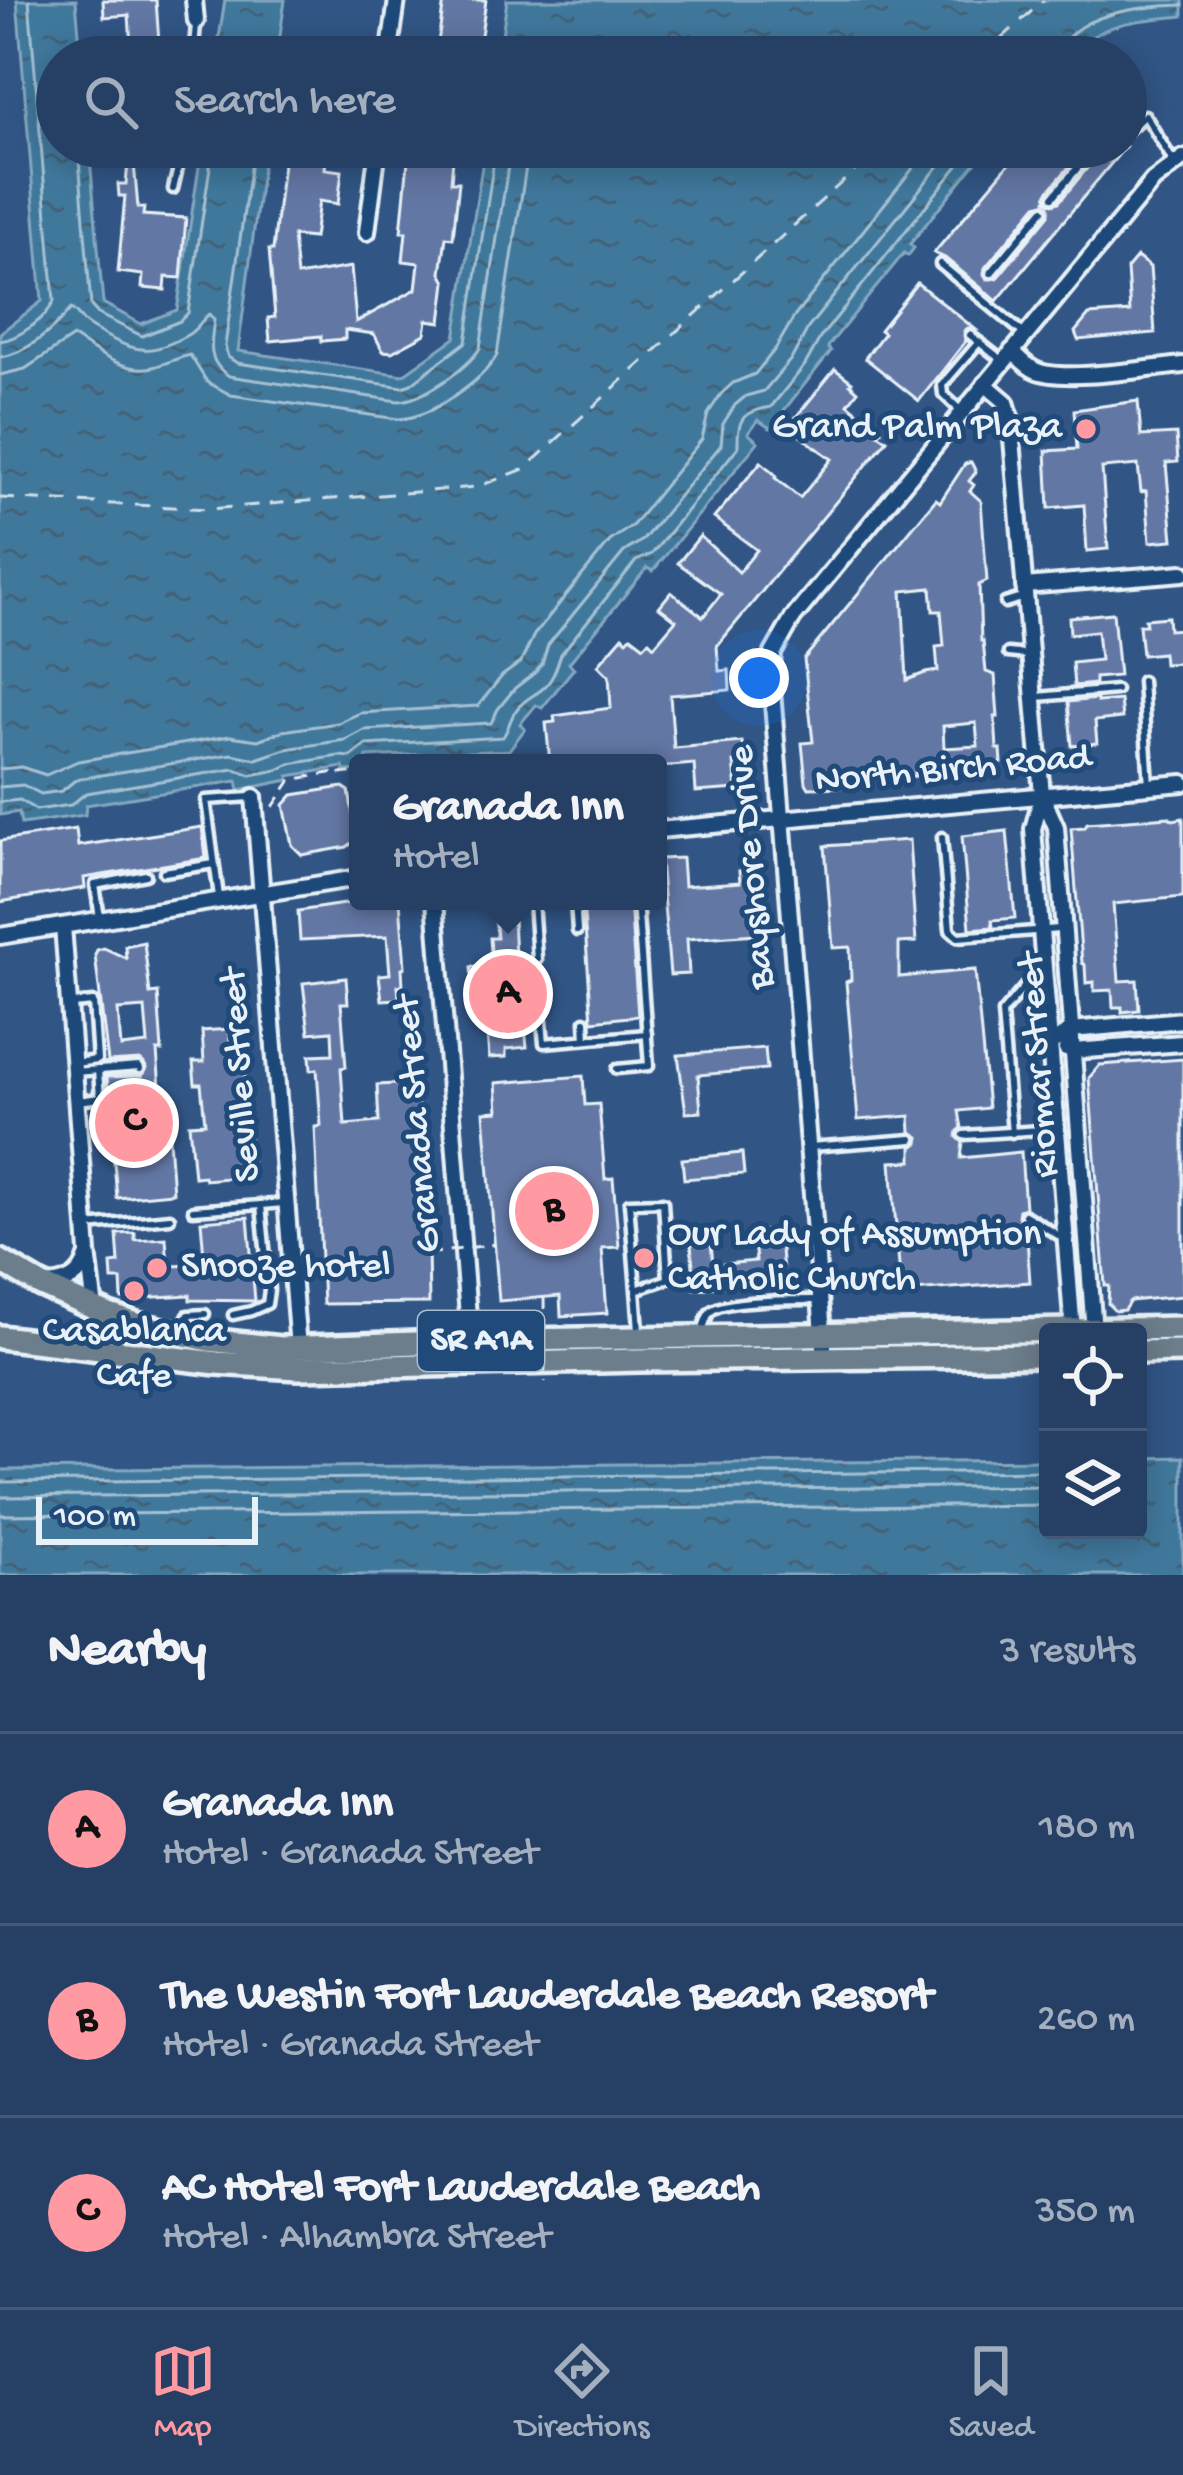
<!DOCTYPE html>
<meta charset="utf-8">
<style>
body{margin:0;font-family:"Gochi Hand",sans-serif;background:#314b6d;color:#f1f3f6}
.controls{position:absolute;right:36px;bottom:36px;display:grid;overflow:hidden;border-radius:12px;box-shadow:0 6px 30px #0003}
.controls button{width:108px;height:108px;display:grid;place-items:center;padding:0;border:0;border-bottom:3px solid #425978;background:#254064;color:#f1f3f6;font:60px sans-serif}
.scale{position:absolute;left:36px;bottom:30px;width:222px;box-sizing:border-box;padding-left:12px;border:6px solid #e8f1f8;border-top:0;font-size:33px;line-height:42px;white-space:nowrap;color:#e8f1f8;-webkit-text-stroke:9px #1f4a7a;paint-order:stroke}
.you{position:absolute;left:759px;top:678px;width:42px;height:42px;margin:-30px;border:9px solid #fff;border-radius:50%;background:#1a73e8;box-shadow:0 0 0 18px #1a73e833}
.badge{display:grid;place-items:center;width:78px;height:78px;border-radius:50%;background:#ff9aa2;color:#111;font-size:39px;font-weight:700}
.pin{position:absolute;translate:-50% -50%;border:6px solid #fff;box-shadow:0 3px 12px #0006}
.popup{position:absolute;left:349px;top:754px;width:318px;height:156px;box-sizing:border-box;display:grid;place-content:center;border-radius:12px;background:#254064;filter:drop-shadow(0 3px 9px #0005);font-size:39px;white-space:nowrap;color:#a3afbf}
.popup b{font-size:45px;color:#f1f3f6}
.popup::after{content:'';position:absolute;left:50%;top:100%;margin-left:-24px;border:24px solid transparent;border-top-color:#254064}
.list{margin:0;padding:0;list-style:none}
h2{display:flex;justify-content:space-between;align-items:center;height:156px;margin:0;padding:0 48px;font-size:51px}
h2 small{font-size:39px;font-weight:400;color:#a3afbf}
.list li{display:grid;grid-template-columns:78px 1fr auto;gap:36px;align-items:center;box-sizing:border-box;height:192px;padding:0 48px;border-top:3px solid #425978}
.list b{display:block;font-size:45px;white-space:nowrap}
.list p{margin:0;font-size:39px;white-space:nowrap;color:#a3afbf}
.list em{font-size:39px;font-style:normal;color:#a3afbf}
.icon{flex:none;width:66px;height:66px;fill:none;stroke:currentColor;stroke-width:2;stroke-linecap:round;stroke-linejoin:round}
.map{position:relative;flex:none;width:1183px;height:1575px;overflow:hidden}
.search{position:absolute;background:#254064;box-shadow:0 6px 30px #0003;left:36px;right:36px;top:36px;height:132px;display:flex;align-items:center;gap:30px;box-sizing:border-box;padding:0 42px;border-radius:66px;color:#a3afbf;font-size:45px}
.sheet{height:732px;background:#254064}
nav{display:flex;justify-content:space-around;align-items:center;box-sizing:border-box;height:168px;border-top:3px solid #425978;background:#254064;font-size:33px;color:#a3afbf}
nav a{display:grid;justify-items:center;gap:6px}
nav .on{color:#ff9aa2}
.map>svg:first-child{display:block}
.water{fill:url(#water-ripples);stroke:#84a8c1;stroke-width:3}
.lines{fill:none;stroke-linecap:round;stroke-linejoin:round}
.shore{stroke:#a5c1d3;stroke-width:3}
.ferry{stroke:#cfdfea;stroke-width:3;stroke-dasharray:15 12;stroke-linecap:butt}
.building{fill:#6377a4;stroke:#e8f1f8;stroke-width:3;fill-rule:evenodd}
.service-casing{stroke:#e8f1f8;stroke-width:15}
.minor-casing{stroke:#e8f1f8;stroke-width:22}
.primary-casing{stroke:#e8f1f8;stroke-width:30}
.path{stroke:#e8f1f8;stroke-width:3;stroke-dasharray:12 9;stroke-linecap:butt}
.service{stroke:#1f4a7a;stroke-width:6}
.minor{stroke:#1f4a7a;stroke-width:14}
.primary{stroke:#6c7d8b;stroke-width:21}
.path-bridge{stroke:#e8f1f8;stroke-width:3;stroke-dasharray:12 9;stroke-linecap:butt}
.poi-dot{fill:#ff9aa2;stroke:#1f4a7a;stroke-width:4.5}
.labels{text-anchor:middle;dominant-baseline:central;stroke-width:10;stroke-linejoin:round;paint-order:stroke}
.shield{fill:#1f4a7a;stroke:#acbfd2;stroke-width:3}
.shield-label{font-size:36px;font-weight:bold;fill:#e8f1f8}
.poi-label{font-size:39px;fill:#e8f1f8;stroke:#1f4a7a;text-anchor:start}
.street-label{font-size:39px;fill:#e8f1f8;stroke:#1f4a7a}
</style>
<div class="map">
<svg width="1183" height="1575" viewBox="0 0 1183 1575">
<defs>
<pattern id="water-ripples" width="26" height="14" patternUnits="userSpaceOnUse" patternTransform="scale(3)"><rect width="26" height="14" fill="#41789c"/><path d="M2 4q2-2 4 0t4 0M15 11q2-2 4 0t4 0" fill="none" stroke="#436277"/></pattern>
</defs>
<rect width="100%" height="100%" fill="#315585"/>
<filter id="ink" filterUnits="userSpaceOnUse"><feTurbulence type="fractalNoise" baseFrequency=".00833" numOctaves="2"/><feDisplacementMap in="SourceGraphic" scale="24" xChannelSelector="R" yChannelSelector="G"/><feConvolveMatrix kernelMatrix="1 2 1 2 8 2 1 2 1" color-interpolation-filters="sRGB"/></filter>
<g filter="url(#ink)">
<g class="water">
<polygon points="17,0 76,0 81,57 57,57 57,147 89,147 103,303 141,324 177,310 202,147 265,147 238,351 403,375 455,338 485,147 988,147 910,244 914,248 908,256 904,253 829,345 828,348 831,351 770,428 758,420 748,433 758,442 657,566 653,571 647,568 569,663 574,668 542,708 536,705 520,724 525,729 509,750 367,757 366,763 358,763 358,770 344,771 343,767 289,776 289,780 239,790 237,781 86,805 85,815 21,824 19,812 0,815 0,333 42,301"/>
<polygon points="225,0 285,0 277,57 216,57"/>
<path d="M507 0H1183V16C1136 21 1102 20 1068 57H499Z"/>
<polygon points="1183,1457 1183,1575 0,1575 0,1470 1048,1460 1048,1530 1138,1530 1138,1458"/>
</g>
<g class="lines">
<g class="shore">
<path d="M1060 57C1065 12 1148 6 1183 5"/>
<polyline points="78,147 91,306 98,314 142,336 180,321 188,313 213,147"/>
<polyline points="253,147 225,346 228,357 237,363 403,387 411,384 466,342 496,147"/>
<path d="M0 341C18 339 47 318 54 301L29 0"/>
<path d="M0 357C27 354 55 328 71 309 76 312 79 317 84 322 90 328 100 332 108 337 140 355 156 353 189 334 197 329 202 320 209 314L214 320C211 343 206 362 229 376L398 401C421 401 468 368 480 348L511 147"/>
<path d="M0 375 25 369 73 337C95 351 125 374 153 367 165 364 177 358 190 355L207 382 231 395 398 419C428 419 482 382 497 355L529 147"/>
<polyline points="0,769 21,767 46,775 78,761 230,736 258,740 282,731 338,723 360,713 478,706 502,676 521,662 534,635 610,541 633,525 702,439 708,414 721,394 733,383 755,374 776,348 794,317 930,147"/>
<polyline points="0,787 23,785 41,794 62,791 74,781 83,778 232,754 256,759 286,749 345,740 364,730 491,723 498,709 515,688 536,672 542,664 548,645 624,552 643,540 721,445 723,424 735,405 746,396 764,391 792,358 808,328 954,147"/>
<path d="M0 802 20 800 36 810 71 805 86 793 234 769 251 775 278 770 290 764 339 756 351 757 366 745 503 737C510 727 509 719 517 709 525 699 532 697 541 690 553 681 557 666 561 654L636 561 652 554 738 447C737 419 742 412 771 407L805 365 820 338 973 147"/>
<polyline points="0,1482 1048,1471"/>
<polyline points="0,1497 1048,1486"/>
<polyline points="0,1515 1048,1505"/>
</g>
<g class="ferry">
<polyline points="981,57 1044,0"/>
<polyline points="0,498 210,509 477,487 524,469 881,147"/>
</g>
</g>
<g class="building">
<polygon points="103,0 156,0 160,57 100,57 99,48 131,46 129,15 104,17"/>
<polygon points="444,0 486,0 478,57 436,57"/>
<polygon points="310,147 327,147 325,169 342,171 338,204 319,201 314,238 293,236 297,276 351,267 356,322 416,289 419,263 403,261 406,232 401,232 409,150 418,151 419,147 454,147 451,182 459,182 453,238 446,237 441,273 446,282 441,322 427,320 425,334 392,352 383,351 374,334 345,330 345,339 321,341 321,336 270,341 268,318 275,317 269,250 273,250 284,154 309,157"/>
<path d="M1023 147H1086L1047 193 1046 201 1053 204 1059 202 1093 161H1108L1119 147H1125L997 301 945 258 934 253ZM1043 203 1049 206V215L997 278 987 279 984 274 985 268 1037 205Z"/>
<polygon points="128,163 134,163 138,208 144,208 143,215 186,218 181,278 166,277 165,290 142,288 143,275 118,272 125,196 119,196 118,184 126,184"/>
<polygon points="1137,257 1150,267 1155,333 1078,340 1075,332 1089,315 1130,312 1127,269"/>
<polygon points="917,283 975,329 968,328 964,331 966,341 919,401 865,358 884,333 880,330"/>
<polygon points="835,369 852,382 850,384 858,391 848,404 881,431 878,434 887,440 717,646 719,671 729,670 730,690 670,695 674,748 742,742 744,761 734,762 737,789 696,792 694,764 658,767 658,763 550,763 546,723 555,722 554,716 611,708 609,676 598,665 623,636 627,640 631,636 644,646 649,641 654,646 676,620 659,607 671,592 703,617 721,594 678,563 700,536 739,572 757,550 714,518 761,462 777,476 775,478 800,498 832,459 788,427"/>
<polygon points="1138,401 1141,436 1176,434 1178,462 1166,463 1173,540 1150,542 1146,491 1141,492 1138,465 1102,468 1108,549 1087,551 1084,505 1049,508 1046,451 1077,449 1074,410"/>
<path d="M971 462 976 472 969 481 974 485 970 491 981 501 987 581 979 585 981 641H983L986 672 995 675 998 717H995L997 749H1001L1002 763 976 767V765L944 767V770L915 773V776L840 782V787L809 788 806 783 802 743 813 742 804 659 936 499 940 502 965 464ZM931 588 933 611H941L944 646 936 647 938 671 925 673 907 680 902 591ZM976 723 978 746 944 748 943 726Z"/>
<polygon points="1113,613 1119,676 1095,678 1095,684 1074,686 1072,663 1100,660 1097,631 1070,634 1069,617"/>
<polygon points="1168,617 1169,630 1183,629 1183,663 1164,664 1163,653 1142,655 1139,625 1146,625 1145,619"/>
<polygon points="1097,699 1097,702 1120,700 1122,718 1095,721 1097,743 1072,746 1068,702"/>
<polygon points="343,787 349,791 357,839 347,847 302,855 292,845 284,805 293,795"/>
<polygon points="1169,817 1173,820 1183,818 1183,897 1113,904 1119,981 1137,980 1139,1010 1122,1012 1122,1007 1113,1007 1112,990 1094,991 1094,982 1086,983 1085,965 1082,963 1071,828 1085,827 1087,823"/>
<polygon points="202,827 206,858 84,878 85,888 0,902 0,841 76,829 78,846"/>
<polygon points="1007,831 1015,918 992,920 993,927 970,929 962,836"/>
<polygon points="909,840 916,942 899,943 899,977 975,970 988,1108 959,1111 962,1128 958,1131 957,1137 963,1142 961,1158 1021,1152 1025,1208 1019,1210 1018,1216 1026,1224 1030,1282 901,1292 891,1162 912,1161 912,1147 918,1143 919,1137 911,1132 910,1116 858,1120 846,982 851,980 850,947 833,948 825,846"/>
<polygon points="682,858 684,886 740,882 739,871 753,870 756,934 687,939 689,974 670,975 660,859"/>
<polygon points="400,901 405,967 402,968 403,986 398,986 399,999 382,1000 379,975 390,974 387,936 300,940 298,911 357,902"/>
<polygon points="494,901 512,901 519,1028 525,1028 527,1047 506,1049 506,1057 489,1058 487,1032 495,1032 492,993 473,995 471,967 492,966 490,938 497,938"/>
<polygon points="583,901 630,901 638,1016 592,1021"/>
<path d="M144 942 150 994 158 993 162 1051H157L163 1126H168L173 1193 117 1198 107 1077 142 1076 147 1068 140 1060 108 1062 95 955 97 950 104 948 126 958 125 946ZM145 1008 148 1044 121 1047 118 1010Z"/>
<polygon points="346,978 348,1003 341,1003 346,1067 341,1068 345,1125 379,1122 377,1085 416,1083 428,1246 429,1303 323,1304 315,1127 321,1126 317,1069 311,1070 310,1055 333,1054 332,1031 309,1033 303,983"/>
<polygon points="229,1029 232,1060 244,1059 252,1176 205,1180 204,1176 194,1177 189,1124 205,1123 201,1084 195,1084 193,1062 204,1062 202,1031"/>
<polygon points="765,1048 767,1069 698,1075 701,1112 686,1113 678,1055"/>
<polygon points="1183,1059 1183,1296 1130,1301 1124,1310 1115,1311 1108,1304 1109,1286 1105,1286 1089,1078 1100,1065"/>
<polygon points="583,1076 585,1105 599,1104 605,1179 613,1178 619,1247 602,1248 607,1313 561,1316 560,1296 499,1301 484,1112 498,1111 496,1083"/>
<polygon points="742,1153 744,1174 684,1179 682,1159"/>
<polygon points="248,1217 255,1301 190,1300 190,1295 122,1299 121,1280 112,1280 111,1264 119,1263 117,1234 135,1233 135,1240 166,1238 168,1266 200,1265 199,1256 204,1256 201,1221"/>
<polygon points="779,1229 784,1281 695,1289 691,1244 711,1242 713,1265 756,1261 753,1232"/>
</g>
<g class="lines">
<defs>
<g id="service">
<polyline points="193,57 196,25"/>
<polyline points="1126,132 1145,115 1173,161"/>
<polyline points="173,189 183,147"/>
<polyline points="1053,197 1090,153 1105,154 1112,147"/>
<polyline points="940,264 1023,333"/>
<polyline points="991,273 1043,210"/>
<polyline points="970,335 1003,361"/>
<polyline points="962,412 943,394 942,385 979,342"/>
<polyline points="1005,603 1021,598"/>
<polyline points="1008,653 1028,655"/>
<polyline points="1142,681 1149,785"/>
<polyline points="1037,697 1116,690"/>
<polyline points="942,837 950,930 958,937 1059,929"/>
<polyline points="164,872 214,864"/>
<polyline points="219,897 206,800 251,797"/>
<polyline points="533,901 537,959"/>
<polyline points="575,901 577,931"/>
<polyline points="100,918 95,885 146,875"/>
<polyline points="72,1004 93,1002 97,1060 75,1063"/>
<polyline points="541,1012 544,1043 647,1034"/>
<polyline points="585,1021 586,1039"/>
<polyline points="617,1069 649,1066 637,901"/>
<polyline points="74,1072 139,1067 140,1069"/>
<polyline points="78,1101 100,1098 98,1070"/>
<polyline points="1012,1133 1002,1013 1042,966"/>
<polyline points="964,1135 1056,1129"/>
<polyline points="810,1147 912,1139"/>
<polyline points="193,1210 261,1205"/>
<polyline points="1025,1215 1063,1238"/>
<polyline points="87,1226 170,1218"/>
<polyline points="636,1290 629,1203 663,1202 668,1279 636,1290 639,1330"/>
<polyline points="233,1315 251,1311 267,1304 269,1290 261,1205 283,1203"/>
<path d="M702 1330C705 1324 706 1317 710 1312 721 1299 800 1300 819 1300"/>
<polyline points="179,1331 188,1315 205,1314"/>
</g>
<g id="minor">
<polyline points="194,0 196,21"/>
<polyline points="389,57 397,0"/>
<polyline points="367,232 378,147"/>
<path d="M1012 351C1019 357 1026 366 1035 370 1061 383 1150 368 1183 365"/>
<polyline points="985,384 1006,402 1010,415 1042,795 1056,827 1094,1332"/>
<polyline points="1024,586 1183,573"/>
<polyline points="1042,795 1033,829 1073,1332"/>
<polyline points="254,797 298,1348"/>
<polyline points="658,830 1183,783"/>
<polyline points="435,901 470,1341"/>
<polyline points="63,926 88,1252 95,1309"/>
<polyline points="0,936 358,878"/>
<polyline points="1050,1044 1071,1030 1183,1020"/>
<polyline points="1066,1049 1073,1051 1183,1043"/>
<path d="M44 1285C65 1285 81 1278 87 1257"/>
<polyline points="825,1359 771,678 773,653 793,618 1153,181 1183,158"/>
</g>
<g id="primary">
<polyline points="0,1261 41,1285 109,1315 140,1325 208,1340 281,1348 470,1341 1183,1328"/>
<polyline points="0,1337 217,1363 299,1368 641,1360 1048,1355"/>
<polyline points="1138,1352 1183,1351"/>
</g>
</defs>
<use href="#service" class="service-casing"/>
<use href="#minor" class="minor-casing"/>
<use href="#primary" class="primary-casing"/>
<polyline class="path" points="273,807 291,780 341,771 341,774 358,772"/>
<use href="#service" class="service"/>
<use href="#minor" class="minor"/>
<use href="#primary" class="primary"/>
<g class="path-bridge">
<polyline points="428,1254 495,1244"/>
<polyline points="544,1297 545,1382"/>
</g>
</g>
</g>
<g class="poi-dot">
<circle cx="1086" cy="429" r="12"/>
<circle cx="644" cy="1258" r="12"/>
<circle cx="157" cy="1268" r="12"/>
<circle cx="134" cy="1291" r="12"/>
</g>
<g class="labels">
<rect class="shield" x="418" y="1311" width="126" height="60" rx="9"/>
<g class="shield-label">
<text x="481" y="1341">SR A1A</text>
</g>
<g class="poi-label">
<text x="1062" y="429" text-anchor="end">Grand Palm Plaza</text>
<text x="668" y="1236">Our Lady of Assumption<tspan x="668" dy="45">Catholic Church</tspan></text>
<text x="181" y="1268">Snooze hotel</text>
<text x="134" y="1333" text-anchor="middle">Casablanca<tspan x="134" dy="45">Cafe</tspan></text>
</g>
<g class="street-label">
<text transform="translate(953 771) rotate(-5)">North Birch Road</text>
<text transform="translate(754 867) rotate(-95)">Bayshore Drive</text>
<text transform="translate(1041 1065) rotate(-94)">Riomar Street</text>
<text transform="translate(243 1075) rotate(-94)">Seville Street</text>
<text transform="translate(420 1124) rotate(-95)">Granada Street</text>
</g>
</g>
</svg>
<div class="controls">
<button><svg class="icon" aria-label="locate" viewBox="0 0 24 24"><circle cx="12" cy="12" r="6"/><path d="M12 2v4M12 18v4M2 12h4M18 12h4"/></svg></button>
<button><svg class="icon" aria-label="layers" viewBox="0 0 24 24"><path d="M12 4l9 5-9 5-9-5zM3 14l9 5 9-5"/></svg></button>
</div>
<div class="scale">100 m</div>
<div class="you"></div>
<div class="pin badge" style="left:508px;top:994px">A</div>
<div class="popup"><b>Granada Inn</b>Hotel</div>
<div class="pin badge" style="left:554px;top:1211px">B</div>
<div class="pin badge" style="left:134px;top:1123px">C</div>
<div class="search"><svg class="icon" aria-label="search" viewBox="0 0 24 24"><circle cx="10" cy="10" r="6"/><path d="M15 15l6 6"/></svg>Search here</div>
</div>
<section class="sheet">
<h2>Nearby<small>3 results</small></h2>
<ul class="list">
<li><span class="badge">A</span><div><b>Granada Inn</b><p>Hotel · Granada Street</p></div><em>180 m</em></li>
<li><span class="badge">B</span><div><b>The Westin Fort Lauderdale Beach Resort</b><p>Hotel · Granada Street</p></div><em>260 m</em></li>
<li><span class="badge">C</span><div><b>AC Hotel Fort Lauderdale Beach</b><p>Hotel · Alhambra Street</p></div><em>350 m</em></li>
</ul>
</section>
<nav>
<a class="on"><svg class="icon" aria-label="map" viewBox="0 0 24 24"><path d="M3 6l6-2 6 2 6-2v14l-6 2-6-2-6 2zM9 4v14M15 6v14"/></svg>Map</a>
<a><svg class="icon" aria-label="directions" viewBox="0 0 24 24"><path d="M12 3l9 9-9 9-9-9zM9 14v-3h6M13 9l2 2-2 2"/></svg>Directions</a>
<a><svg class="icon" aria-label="saved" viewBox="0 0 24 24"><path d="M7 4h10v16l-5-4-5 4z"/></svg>Saved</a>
</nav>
